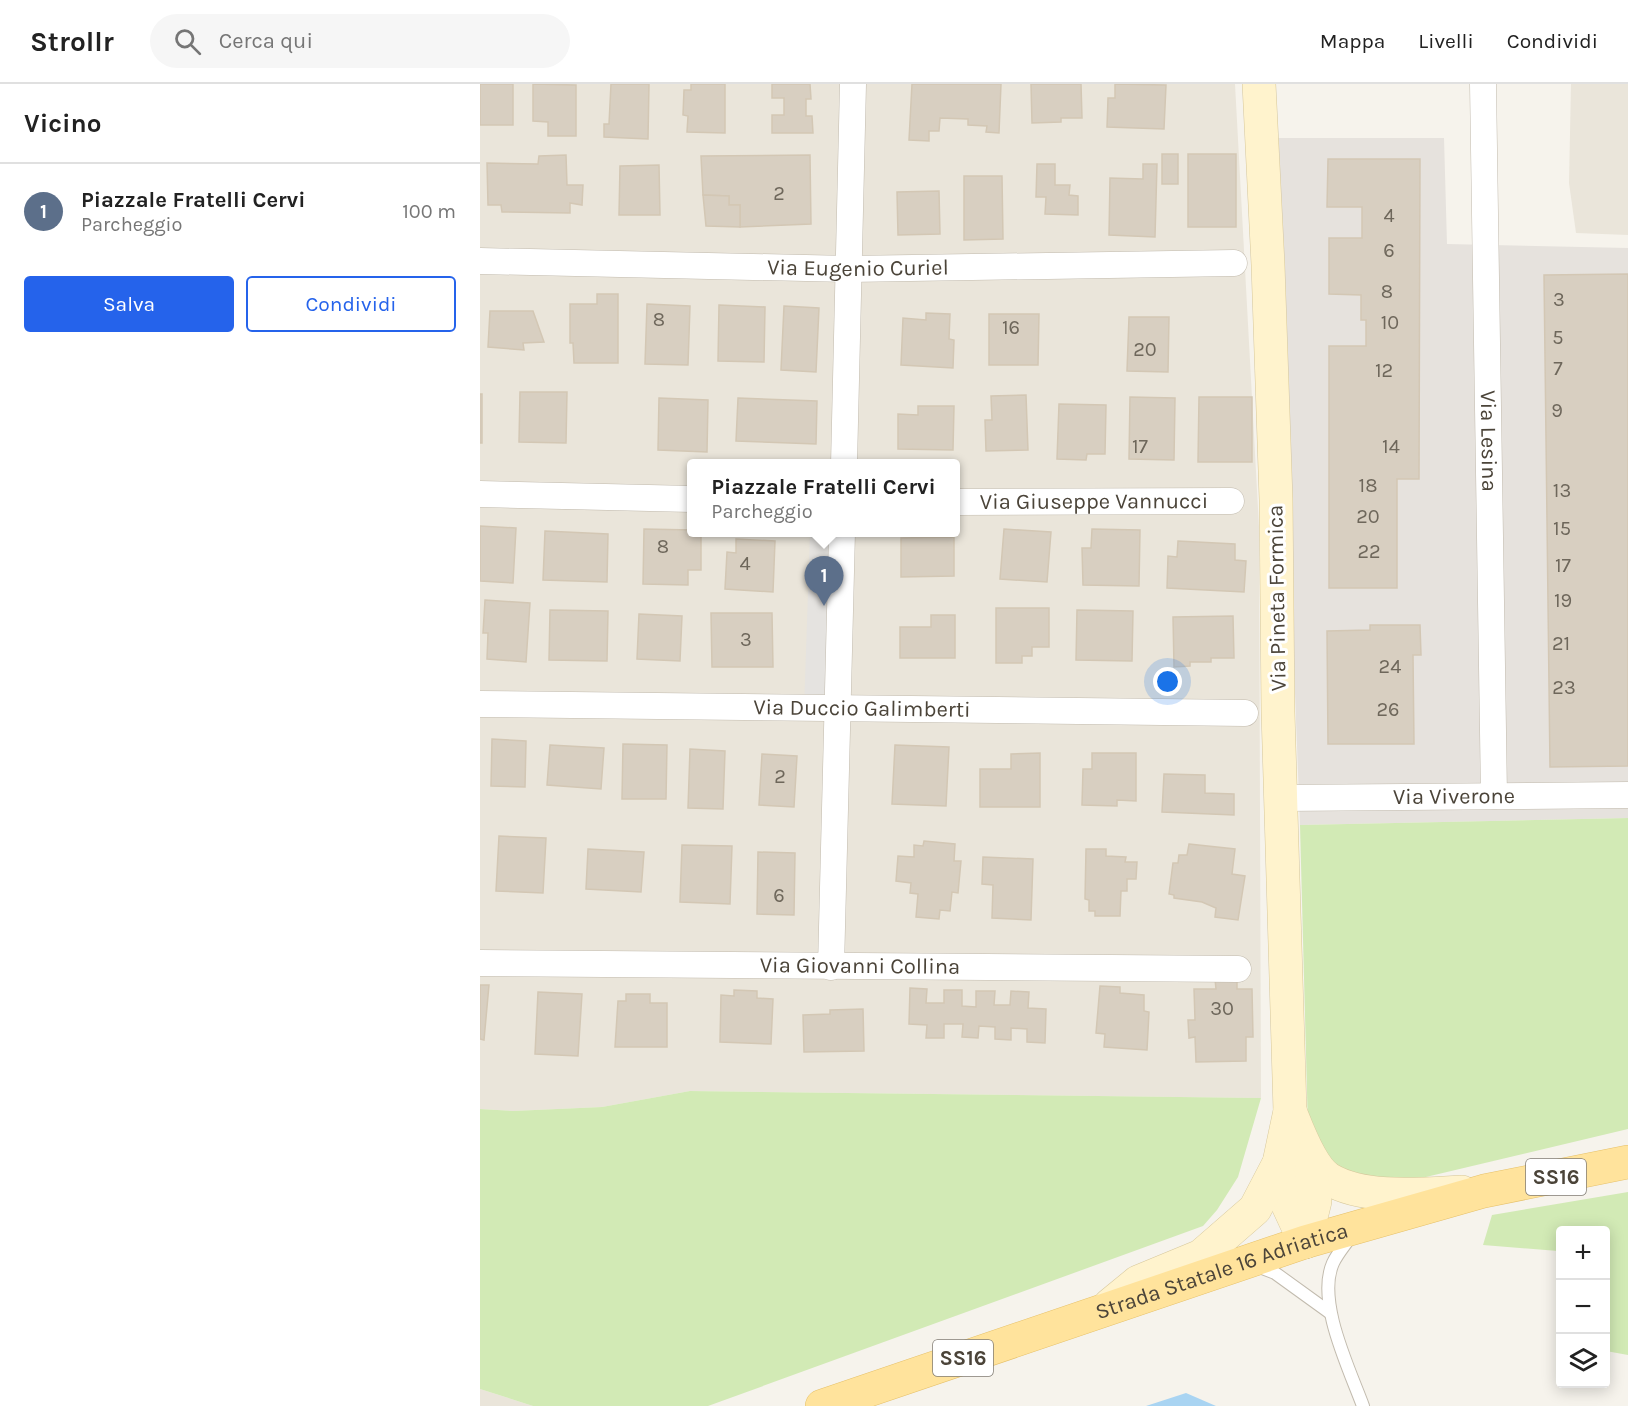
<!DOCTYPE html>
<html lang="it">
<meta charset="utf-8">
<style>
body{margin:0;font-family:Karla,sans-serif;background:#f6f6f6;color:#222}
.controls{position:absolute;right:18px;bottom:18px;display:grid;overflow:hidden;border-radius:6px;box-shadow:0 3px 15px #0003}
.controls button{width:54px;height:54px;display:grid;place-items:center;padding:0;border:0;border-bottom:2px solid #e0e0e0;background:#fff;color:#222;font:30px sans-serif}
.you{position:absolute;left:688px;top:598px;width:21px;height:21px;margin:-15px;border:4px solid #fff;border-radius:50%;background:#1a73e8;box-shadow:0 0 0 9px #1a73e833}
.badge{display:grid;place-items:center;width:39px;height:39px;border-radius:50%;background:#2563eb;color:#fff;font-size:20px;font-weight:700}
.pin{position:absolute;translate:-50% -50px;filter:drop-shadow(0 2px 3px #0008)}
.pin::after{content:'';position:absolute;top:32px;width:21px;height:18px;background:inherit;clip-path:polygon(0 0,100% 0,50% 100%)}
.popup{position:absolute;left:207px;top:375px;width:273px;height:78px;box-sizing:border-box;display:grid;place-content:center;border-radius:6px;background:#fff;filter:drop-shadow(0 2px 4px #0005);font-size:20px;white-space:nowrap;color:#767676}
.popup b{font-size:22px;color:#222}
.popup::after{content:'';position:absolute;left:50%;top:100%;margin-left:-12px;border:12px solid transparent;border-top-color:#fff}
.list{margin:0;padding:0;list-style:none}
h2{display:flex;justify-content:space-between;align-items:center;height:78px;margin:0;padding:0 24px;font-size:26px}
h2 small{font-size:20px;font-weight:400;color:#767676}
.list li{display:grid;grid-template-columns:39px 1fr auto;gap:18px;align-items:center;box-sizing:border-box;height:96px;padding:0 24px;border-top:2px solid #e0e0e0}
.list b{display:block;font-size:22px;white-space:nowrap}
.list p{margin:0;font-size:20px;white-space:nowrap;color:#767676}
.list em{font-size:20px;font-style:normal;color:#767676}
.actions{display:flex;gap:12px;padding:18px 24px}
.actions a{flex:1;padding:14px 0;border:2px solid #2563eb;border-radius:6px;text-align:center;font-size:21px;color:#2563eb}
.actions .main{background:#2563eb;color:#fff}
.icon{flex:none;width:33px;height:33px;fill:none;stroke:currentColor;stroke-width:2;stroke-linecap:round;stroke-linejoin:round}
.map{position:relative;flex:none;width:1148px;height:1322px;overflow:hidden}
header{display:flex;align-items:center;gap:36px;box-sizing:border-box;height:84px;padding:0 30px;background:#fff;border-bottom:2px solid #e0e0e0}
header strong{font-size:28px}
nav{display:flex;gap:33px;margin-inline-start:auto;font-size:21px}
.search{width:420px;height:54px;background:#f6f6f6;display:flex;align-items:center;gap:15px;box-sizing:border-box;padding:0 21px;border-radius:33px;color:#767676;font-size:22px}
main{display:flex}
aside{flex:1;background:#fff}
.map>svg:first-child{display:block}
.residential{fill:#eae5da;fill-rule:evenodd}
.industrial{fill:#e6e2dd}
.green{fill:#d2eab5}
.parking{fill:#e5e3e0}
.water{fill:#a9d4f2}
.building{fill:#d8cfc1;stroke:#d3c7b4;stroke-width:1.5}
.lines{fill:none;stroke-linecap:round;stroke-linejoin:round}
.lane-casing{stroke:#c2bbae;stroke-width:14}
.street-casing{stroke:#c2bbae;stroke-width:27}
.secondary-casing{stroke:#d6c79b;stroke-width:34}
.primary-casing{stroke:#e6c16a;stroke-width:34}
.lane{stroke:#fff;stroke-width:12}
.street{stroke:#fff;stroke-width:26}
.secondary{stroke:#fff3cd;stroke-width:33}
.primary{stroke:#ffe39c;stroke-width:33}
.labels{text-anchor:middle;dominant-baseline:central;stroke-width:6;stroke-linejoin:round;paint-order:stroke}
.number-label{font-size:20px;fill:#6e675b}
.shield{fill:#fff;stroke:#817c74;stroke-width:1.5}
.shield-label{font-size:21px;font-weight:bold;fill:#4b4439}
.street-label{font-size:22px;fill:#4b4439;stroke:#fff}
</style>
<header>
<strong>Strollr</strong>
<div class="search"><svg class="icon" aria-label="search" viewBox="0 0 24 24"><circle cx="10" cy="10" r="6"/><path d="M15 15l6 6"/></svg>Cerca qui</div>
<nav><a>Mappa</a><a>Livelli</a><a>Condividi</a></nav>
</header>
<main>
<aside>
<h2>Vicino<small></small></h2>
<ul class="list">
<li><span class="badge" style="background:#5c6f8a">1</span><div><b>Piazzale Fratelli Cervi</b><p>Parcheggio</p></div><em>100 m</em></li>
</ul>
<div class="actions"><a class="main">Salva</a><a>Condividi</a></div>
</aside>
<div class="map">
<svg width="1148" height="1322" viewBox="0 0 1148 1322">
<rect width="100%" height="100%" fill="#f6f3ec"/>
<g class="residential">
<path d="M0 0H755L779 443 781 1014 210 1007 122 1023 33 1027 0 1025ZM212 380H476V448H212Z"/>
<polygon points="1091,0 1148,0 1148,151 1096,149 1089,99"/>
<polygon points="0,1305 53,1322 0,1322"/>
</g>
<polygon class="industrial" points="794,54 964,54 967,160 1148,164 1148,734 820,741"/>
<g class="green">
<polygon points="1148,734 1148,1045 929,1097 864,1091 828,1046 820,741"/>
<polygon points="210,1007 781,1014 758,1093 737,1126 723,1142 228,1322 53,1322 0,1305 0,1025 33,1027 122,1023"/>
<polygon points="1148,1108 1148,1271 1126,1267 1126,1146 1080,1146 1080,1180 1078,1167 1003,1161 1012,1131"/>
</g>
<polygon class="parking" points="330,449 362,449 358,625 324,625"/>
<polygon class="water" points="706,1309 736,1322 666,1322"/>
<g class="building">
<rect x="0" y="0" width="33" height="41"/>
<polygon points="53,0 96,1 96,52 68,52 68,38 53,37"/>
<polygon points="131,0 169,0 168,55 124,53 124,40 129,40"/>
<polygon points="211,0 245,0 245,49 207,48 208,32 203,31 204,6 211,6"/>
<polygon points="292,0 330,0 331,15 326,15 326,32 332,32 333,49 292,49 292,31 304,31 304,14 292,14"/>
<polygon points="432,0 521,0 519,49 506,48 507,42 488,41 488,35 460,34 459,47 449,47 449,57 429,56"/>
<polygon points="551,0 601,0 602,34 581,34 581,38 552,39"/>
<polygon points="635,0 686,1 684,45 627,43 628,14 635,14"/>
<rect x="682" y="70" width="16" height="30"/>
<rect x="708" y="70" width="48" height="73"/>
<polygon points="86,71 87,101 103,101 102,121 90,119 90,129 22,128 21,121 8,121 7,79 58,80 59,72"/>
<polygon points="330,71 331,140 260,143 260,121 249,121 249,112 223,111 221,72"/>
<polygon points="848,75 940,75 939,395 917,395 917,504 849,504 849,262 886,262 886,236 881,236 881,211 849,210 849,154 882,154 882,123 847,123"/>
<polygon points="557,80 575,80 575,101 590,101 589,111 598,112 598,131 565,130 566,113 556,113"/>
<polygon points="663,80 677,80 675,153 629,151 630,94 663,95"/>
<polygon points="179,81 180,131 139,131 140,82"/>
<polygon points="484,92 522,92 523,155 484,156"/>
<polygon points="459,107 460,150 418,151 417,108"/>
<polygon points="223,111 249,112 249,121 260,121 260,143 226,142"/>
<polygon points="1148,190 1148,682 1070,683 1064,191"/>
<polygon points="117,210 138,210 138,279 94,279 93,259 90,259 90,220 117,220"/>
<polygon points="167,220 210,222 208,281 165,280"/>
<polygon points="239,221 285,223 284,278 238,277"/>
<polygon points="304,222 339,224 336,288 301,286"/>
<polygon points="10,227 53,227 64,258 43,259 44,266 8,263"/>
<polygon points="446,229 470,230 469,255 474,256 473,284 421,281 423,234 446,236"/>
<polygon points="509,230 559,230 558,281 509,281"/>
<polygon points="649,233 689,233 688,288 647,287"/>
<polygon points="40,308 87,308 86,359 39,358"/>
<rect x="0" y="310" width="2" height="49"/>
<polygon points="546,311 548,366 506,367 505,336 512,336 511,312"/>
<polygon points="650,313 695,314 694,376 649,375"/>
<polygon points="719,313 772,313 772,378 718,378"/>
<polygon points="179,314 228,316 227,368 178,366"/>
<polygon points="258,314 337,317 336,360 256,357"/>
<polygon points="579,320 626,321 625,370 607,370 606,376 577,375"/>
<polygon points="438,322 474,322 473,366 418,365 418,330 438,331"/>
<polygon points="0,442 36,444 33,499 0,497"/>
<polygon points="164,445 212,446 212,448 221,448 221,486 208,486 208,501 163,500"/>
<polygon points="524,445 571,448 567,498 520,495"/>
<polygon points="612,445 660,446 659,502 603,501 602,464 611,464"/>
<polygon points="65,447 128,450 127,498 63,496"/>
<polygon points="474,453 474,492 421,493 421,454"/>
<polygon points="256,455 295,457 293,508 245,505 247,468 256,469"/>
<polygon points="698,457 755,460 755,476 766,477 764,508 687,504 688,472 697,473"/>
<polygon points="5,516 50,519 46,578 7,575 8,549 3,549"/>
<polygon points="516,524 569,524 569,563 552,563 552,572 542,572 542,579 516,579"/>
<polygon points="70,526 128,527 127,577 69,576"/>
<polygon points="597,526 653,527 652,577 596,576"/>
<polygon points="231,529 292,529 293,583 232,583"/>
<polygon points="159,530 202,532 200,577 157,575"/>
<polygon points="451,531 475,531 475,574 420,574 420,543 451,543"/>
<polygon points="753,532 754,574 731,574 731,578 710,578 710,582 694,583 693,533"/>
<polygon points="890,541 940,541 941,571 933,571 934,660 848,660 847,547 890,546"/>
<polygon points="12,655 46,657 45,703 11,702"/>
<polygon points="143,660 187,661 186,715 142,715"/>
<polygon points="70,661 124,664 121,705 67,701"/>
<polygon points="415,661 469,663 466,722 412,720"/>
<polygon points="210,665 245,667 243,725 208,724"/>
<polygon points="560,669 560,723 500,723 500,685 531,685 531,670"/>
<polygon points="612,669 656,669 656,717 637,716 637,722 602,721 603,685 612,685"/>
<polygon points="282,670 317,672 314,723 279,721"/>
<polygon points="684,690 725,691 725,709 754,710 754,731 682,728"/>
<polygon points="19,752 66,754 63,809 16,807"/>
<polygon points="444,757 475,760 474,777 481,777 478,809 472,808 470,827 460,826 459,835 436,833 438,810 430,809 431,799 416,797 418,772 434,773 434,761 443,762"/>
<polygon points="709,760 755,765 752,790 765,792 758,836 735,833 736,824 722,818 694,814 694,811 689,810 693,779 698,779 699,771 707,771"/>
<polygon points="202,761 252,762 250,820 200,818"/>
<polygon points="108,765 164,768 161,808 106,805"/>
<polygon points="606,765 626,765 626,772 646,773 645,778 657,778 656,795 647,795 647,807 641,807 640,832 615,832 615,827 609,827 609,816 605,815"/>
<polygon points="278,768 315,769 314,831 277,830"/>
<polygon points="503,773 553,775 551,836 512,834 513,801 502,800"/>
<polygon points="757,894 757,905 772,905 773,953 766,953 766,977 716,978 715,953 709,954 708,936 715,936 714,905 736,905 735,895"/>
<polygon points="0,901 9,901 4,956 0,955"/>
<polygon points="620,902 640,903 640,909 664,911 664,927 669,928 667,966 624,963 625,950 616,949"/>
<polygon points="430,904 447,905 446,919 464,919 464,906 482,906 482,922 496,923 496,907 515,907 514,921 530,921 531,907 549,908 548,924 566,925 565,959 547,958 547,945 531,944 531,956 515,955 515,943 499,942 498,954 482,953 483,940 464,940 464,954 446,954 447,941 429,940"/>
<polygon points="254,906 277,907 277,914 293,915 291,960 240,958 241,911 254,912"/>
<polygon points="58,908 102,910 98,972 55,970"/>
<polygon points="146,910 170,910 170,919 187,919 187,963 135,963 138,917 146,917"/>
<polygon points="383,925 384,967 324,968 323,931 350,930 350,926"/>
</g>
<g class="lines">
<defs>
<g id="lane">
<path d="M871 1152C865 1161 857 1170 853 1179 836 1217 869 1284 883 1322"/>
<polyline points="777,1182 795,1189 849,1228"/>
</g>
<g id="street">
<path id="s1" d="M1003 0 1014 712"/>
<path id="s2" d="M0 177 369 185 754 179"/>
<polyline points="364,380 373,0"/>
<polyline points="0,410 212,415"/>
<path id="s3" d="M476 418 751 417"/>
<path id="s4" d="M0 620 765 629"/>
<path id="s5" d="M802 714 1148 711"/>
<path id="s6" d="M0 879 758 885"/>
<polyline points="351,883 362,448"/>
</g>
<g id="secondary">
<path d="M810 1027C818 1047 831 1084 849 1095 884 1116 942 1110 982 1108"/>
<polyline points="799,1079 807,1119 825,1158"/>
<polyline points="825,1158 835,1117 829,1072"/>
<polyline points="630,1221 658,1198 721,1172 775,1125 799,1079 810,1027 798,628 796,416 788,181 779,0"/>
</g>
<g id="primary">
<path id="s7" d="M342 1322 825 1158 1004 1107 1148 1078"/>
</g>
</defs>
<use href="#lane" class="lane-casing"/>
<use href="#street" class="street-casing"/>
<use href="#secondary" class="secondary-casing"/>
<use href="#primary" class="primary-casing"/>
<use href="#lane" class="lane"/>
<use href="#street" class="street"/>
<use href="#secondary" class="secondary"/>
<use href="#primary" class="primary"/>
</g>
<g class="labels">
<g class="number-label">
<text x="299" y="109">2</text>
<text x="909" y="131">4</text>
<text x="909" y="166">6</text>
<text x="907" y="207">8</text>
<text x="1079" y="215">3</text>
<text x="179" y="235">8</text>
<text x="910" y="238">10</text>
<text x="531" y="243">16</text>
<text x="1078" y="253">5</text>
<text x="665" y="265">20</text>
<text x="1078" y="284">7</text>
<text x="904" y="286">12</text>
<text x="1077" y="326">9</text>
<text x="660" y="362">17</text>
<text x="911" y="362">14</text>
<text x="888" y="401">18</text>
<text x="1082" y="406">13</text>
<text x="888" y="432">20</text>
<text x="1082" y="444">15</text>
<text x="183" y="462">8</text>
<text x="889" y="467">22</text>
<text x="265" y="479">4</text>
<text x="1083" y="481">17</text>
<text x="1083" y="516">19</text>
<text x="266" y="555">3</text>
<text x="1081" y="559">21</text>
<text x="910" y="582">24</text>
<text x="1084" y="603">23</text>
<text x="908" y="625">26</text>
<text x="300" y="692">2</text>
<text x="299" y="811">6</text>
<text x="742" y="924">30</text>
</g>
<g class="shield">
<rect x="1046" y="1075" width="60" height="36" rx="4.5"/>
<rect x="453" y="1256" width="60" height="36" rx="4.5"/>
</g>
<g class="shield-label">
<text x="1076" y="1093">SS16</text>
<text x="483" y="1274">SS16</text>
</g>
<g class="street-label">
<text stroke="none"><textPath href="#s2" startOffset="378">Via Eugenio Curiel</textPath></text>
<text stroke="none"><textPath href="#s1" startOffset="357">Via Lesina</textPath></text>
<text stroke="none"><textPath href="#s3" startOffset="138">Via Giuseppe Vannucci</textPath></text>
<text transform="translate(797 514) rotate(-91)">Via Pineta Formica</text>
<text stroke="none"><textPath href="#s4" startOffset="382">Via Duccio Galimberti</textPath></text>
<text stroke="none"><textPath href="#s5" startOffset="172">Via Viverone</textPath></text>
<text stroke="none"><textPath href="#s6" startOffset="380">Via Giovanni Collina</textPath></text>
<text stroke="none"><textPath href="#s7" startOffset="422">Strada Statale 16 Adriatica</textPath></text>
</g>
</g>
</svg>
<div class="controls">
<button>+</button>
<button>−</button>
<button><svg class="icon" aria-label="layers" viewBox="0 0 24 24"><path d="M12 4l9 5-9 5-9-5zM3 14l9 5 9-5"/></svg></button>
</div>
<div class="you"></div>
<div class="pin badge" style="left:344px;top:522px;background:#5c6f8a">1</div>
<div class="popup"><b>Piazzale Fratelli Cervi</b>Parcheggio</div>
</div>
</main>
